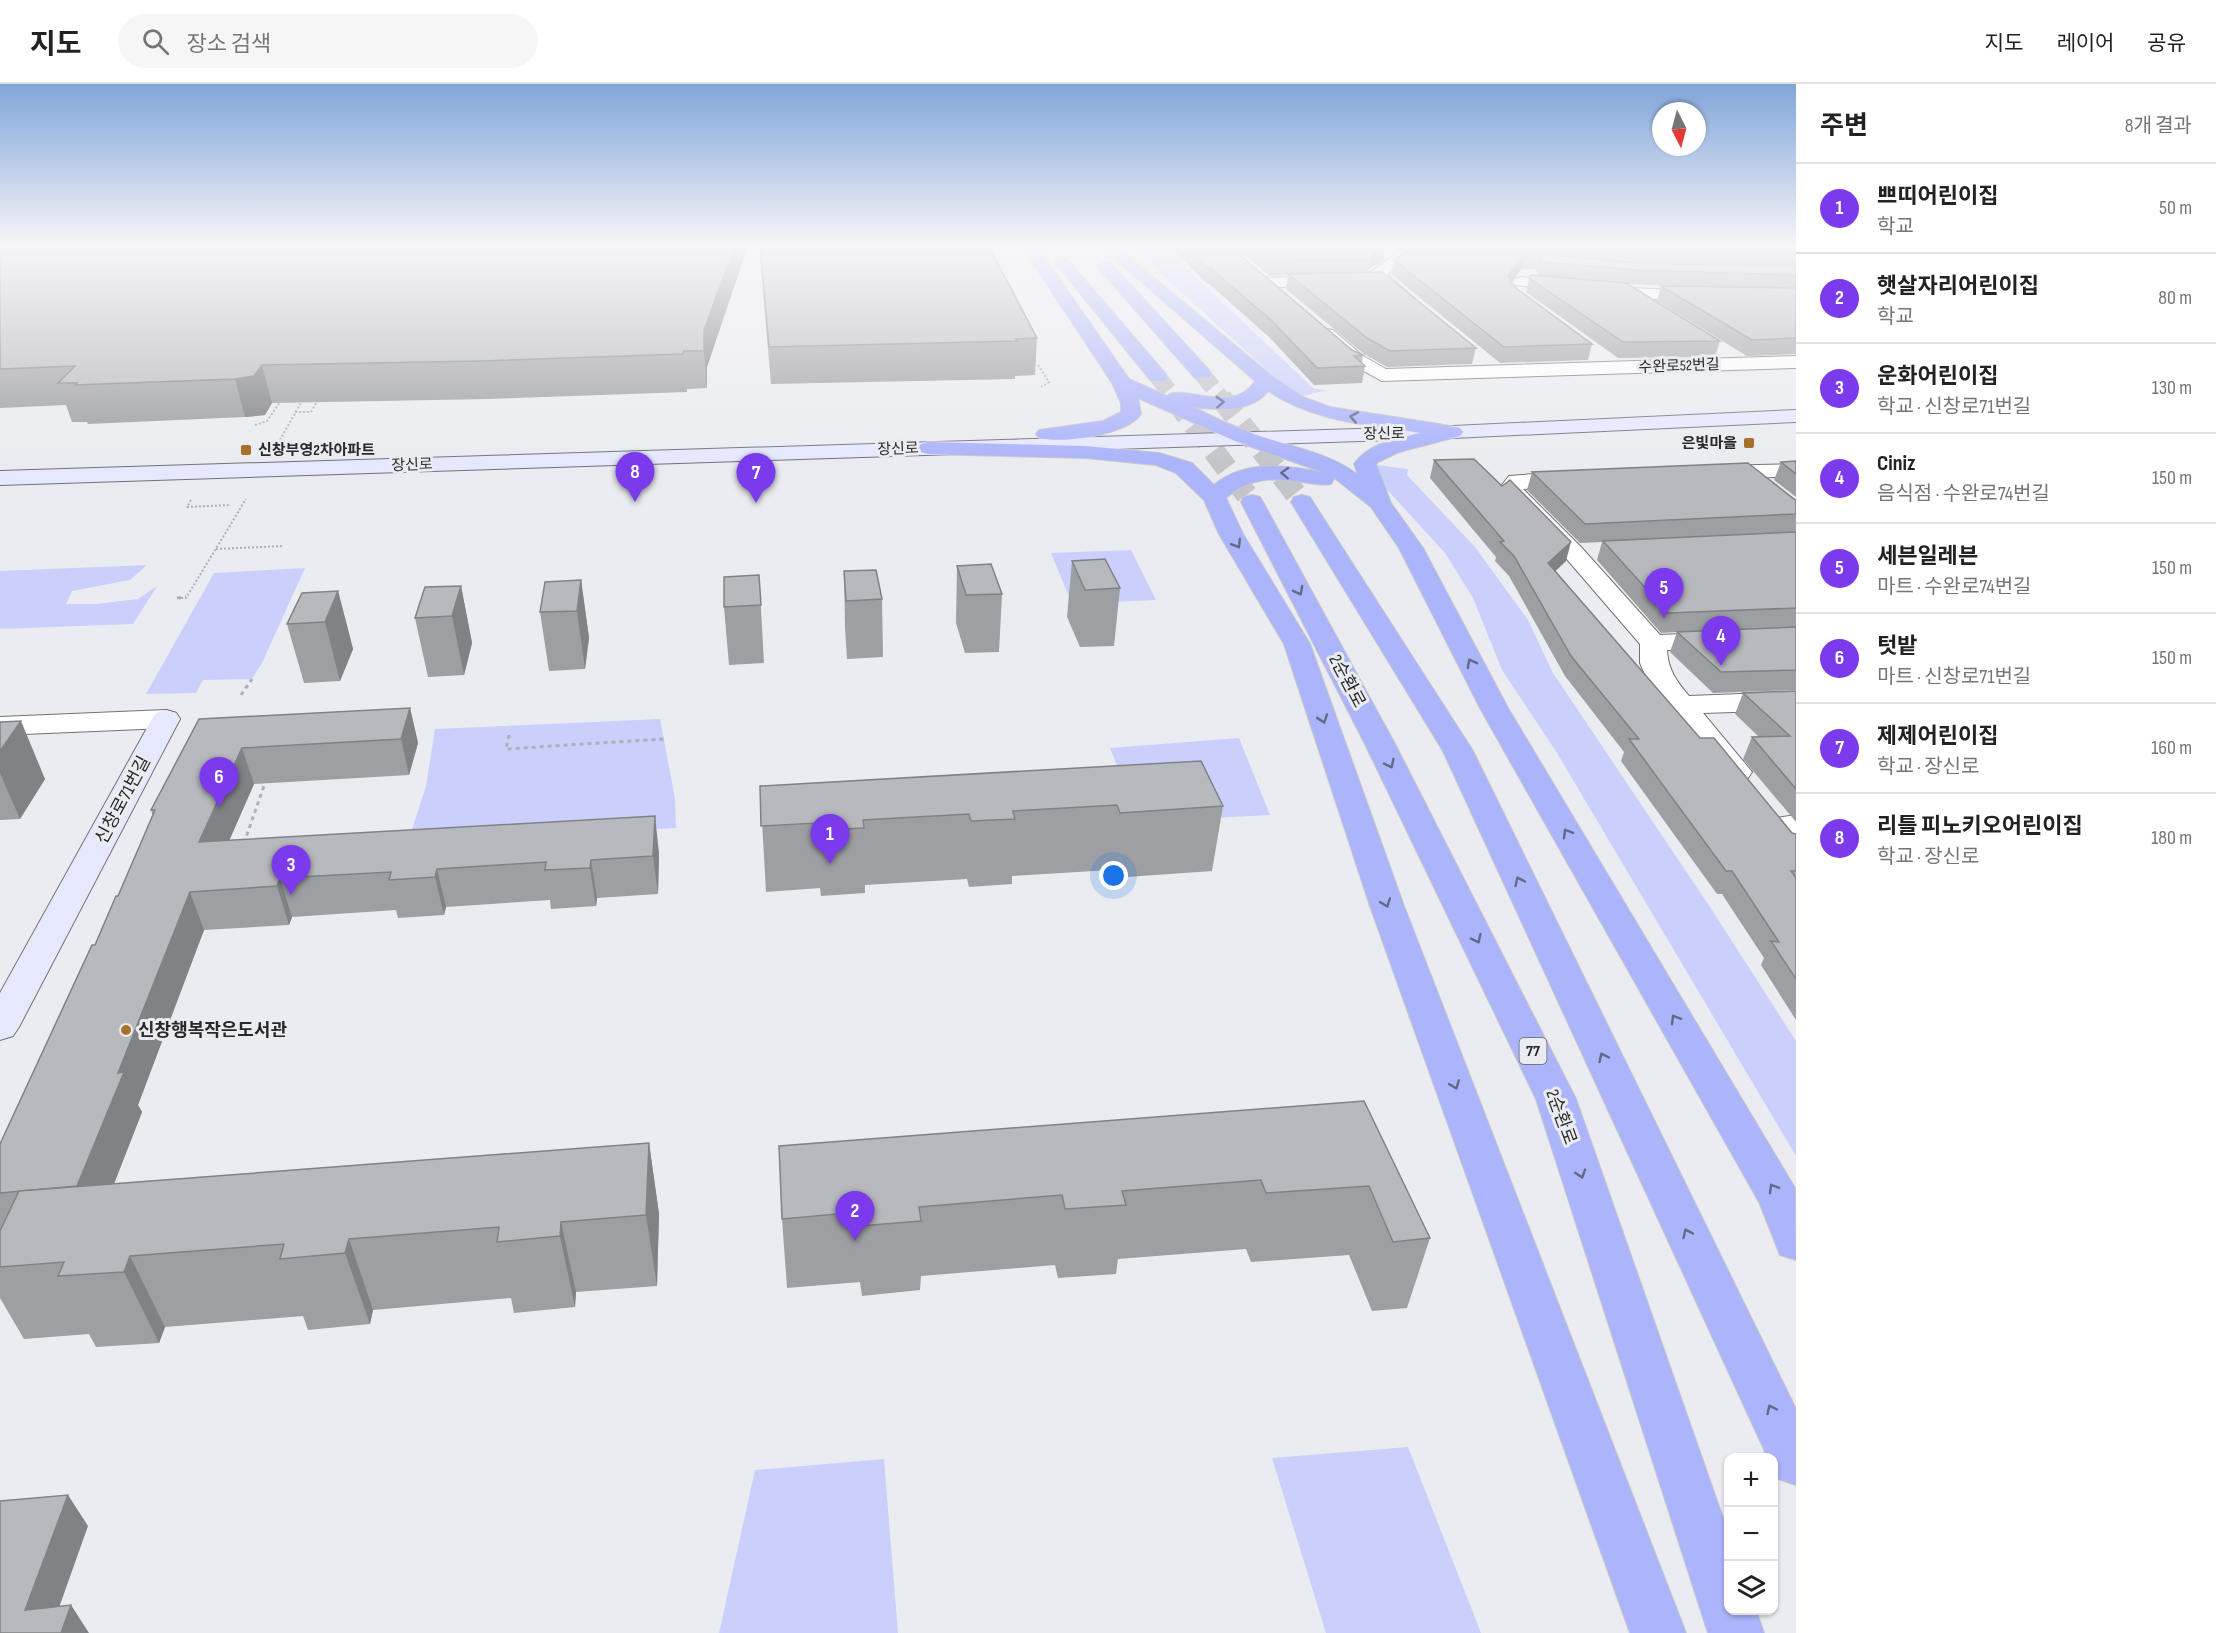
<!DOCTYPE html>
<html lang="ko">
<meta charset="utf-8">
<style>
body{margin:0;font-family:"Sofia Sans Condensed","Noto Sans KR",sans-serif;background:#f6f6f6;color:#222}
.controls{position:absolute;right:18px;bottom:18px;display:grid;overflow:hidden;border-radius:12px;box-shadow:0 2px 4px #0004}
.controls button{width:54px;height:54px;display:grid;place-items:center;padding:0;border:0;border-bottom:2px solid #e0e0e0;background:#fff;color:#222;font:30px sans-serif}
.compass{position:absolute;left:1652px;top:18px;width:54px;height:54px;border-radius:50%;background:#fff;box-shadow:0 2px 4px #0004;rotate:174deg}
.you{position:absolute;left:1114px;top:792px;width:21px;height:21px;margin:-15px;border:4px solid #fff;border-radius:50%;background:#1a73e8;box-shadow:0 0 0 9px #1a73e833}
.badge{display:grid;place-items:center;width:39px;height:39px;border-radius:50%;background:#7c3aed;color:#fff;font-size:20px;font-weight:700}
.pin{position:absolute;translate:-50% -50px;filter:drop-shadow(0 2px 3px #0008)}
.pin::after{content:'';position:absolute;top:32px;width:21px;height:18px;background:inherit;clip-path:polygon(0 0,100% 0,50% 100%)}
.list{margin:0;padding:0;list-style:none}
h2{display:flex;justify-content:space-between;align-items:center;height:78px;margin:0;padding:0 24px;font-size:26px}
h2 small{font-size:20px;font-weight:400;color:#767676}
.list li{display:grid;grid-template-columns:39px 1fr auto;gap:18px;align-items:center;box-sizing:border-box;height:90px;padding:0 24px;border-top:2px solid #e0e0e0}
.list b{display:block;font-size:22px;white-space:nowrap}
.list p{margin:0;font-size:20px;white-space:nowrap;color:#767676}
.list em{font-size:20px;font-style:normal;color:#767676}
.icon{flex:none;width:33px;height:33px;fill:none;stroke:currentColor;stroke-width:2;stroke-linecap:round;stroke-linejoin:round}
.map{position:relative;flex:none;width:1796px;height:1549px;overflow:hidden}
header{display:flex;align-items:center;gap:36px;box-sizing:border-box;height:84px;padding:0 30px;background:#fff;border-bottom:2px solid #e0e0e0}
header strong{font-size:28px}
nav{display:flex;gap:33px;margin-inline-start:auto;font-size:21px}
.search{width:420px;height:54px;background:#f6f6f6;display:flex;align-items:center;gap:15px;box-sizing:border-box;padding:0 21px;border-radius:33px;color:#767676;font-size:22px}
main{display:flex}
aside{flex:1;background:#fff}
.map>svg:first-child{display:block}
.green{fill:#cad0fb}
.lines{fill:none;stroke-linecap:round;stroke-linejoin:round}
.highway-tunnel-far1{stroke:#c4c5c9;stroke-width:17;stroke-dasharray:17 8;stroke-linecap:butt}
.highway-tunnel{stroke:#c4c5c9;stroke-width:22;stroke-dasharray:22 11;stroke-linecap:butt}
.street-casing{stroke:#727378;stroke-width:2}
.secondary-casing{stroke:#727378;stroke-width:2}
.highway-casing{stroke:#c7c7c8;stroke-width:2}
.path-far1{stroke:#afb0b4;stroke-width:2;stroke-dasharray:2 2;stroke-linecap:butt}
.path{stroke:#afb0b4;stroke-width:3;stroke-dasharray:4 4;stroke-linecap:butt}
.street{fill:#fff;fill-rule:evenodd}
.secondary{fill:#e6e8fe;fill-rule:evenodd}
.highway{fill:#acb4fb;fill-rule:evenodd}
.wall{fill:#9e9fa3}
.shaded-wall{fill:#818285}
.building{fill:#b8b9be;stroke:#818285;stroke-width:1.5}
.oneway{stroke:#646889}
.poi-dot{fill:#a7712c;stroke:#ebecf1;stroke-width:2}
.labels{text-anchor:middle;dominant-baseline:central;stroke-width:6;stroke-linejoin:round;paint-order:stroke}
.far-street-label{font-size:15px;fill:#29292b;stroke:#ebecf1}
.far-poi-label{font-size:15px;font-weight:bold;fill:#29292b;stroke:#ebecf1;text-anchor:end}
.shield{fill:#ebecf1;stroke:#636466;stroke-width:1.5}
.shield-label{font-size:16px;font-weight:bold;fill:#29292b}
.street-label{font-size:18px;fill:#29292b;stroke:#ebecf1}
.poi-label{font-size:18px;font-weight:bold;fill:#29292b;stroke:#ebecf1;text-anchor:start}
</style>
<header>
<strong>지도</strong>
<div class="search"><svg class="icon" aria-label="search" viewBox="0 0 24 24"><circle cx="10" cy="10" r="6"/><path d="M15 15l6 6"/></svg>장소 검색</div>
<nav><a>지도</a><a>레이어</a><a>공유</a></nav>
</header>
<main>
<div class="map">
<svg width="1796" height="1549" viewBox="0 0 1796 1549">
<rect width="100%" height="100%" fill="#ebecf1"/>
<g class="green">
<polygon points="1130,161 1162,161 1314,305 1327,306 1299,313 1291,308"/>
<polygon points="1376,381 1408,385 1407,391 1475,463 1528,536 1553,589 1710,823 1796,957 1796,1072 1557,669 1502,586 1473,514 1445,469 1381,399"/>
<polygon points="1131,466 1156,516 1072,520 1051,469"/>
<polygon points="147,481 130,496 72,507 66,520 96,520 138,515 157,502 133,540 0,545 0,487"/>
<polygon points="305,484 262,579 252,595 203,596 196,609 146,610 214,489"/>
<polygon points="660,635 675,715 676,744 407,761 426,702 435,645"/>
<polygon points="1239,654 1270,731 1139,738 1110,664"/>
<polygon points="1408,1363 1481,1549 1326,1549 1272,1374"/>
<polygon points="884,1375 898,1549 719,1549 755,1386"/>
</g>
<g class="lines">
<g class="highway-tunnel-far1">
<polyline points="1202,290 1222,315"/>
<polyline points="1158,293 1175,315"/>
</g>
<g class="highway-tunnel">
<polyline points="1174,314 1252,418"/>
<polyline points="1221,314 1302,418"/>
</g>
<defs>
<g id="street">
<polygon points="1409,161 1426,161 1406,178 1387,190 1416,216 1408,221 1402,220 1369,189"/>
<polygon points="1332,192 1338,194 1340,197 1338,200 1265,204 1257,199 1265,194"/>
<polygon points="1521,193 1628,204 1702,207 1710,212 1702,217 1628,214 1515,201 1513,198 1515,195"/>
<polygon points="1327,245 1333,246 1363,272 1386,285 1796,272 1796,284 1382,297 1351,280 1321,254 1318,250 1321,246"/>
<polygon points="1796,380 1796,392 1713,396 1705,394 1702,389 1705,384 1713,382"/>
<path d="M1575 387 1583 389 1586 394 1583 399 1523 405 1581 463 1660 551 1796 545V561L1667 566C1668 586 1677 598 1689 612L1796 608V626L1703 629 1752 688 1748 694 1737 697 1726 694 1649 599 1640 579V560L1565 473 1501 406V402L1509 392Z"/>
<polygon points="166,626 176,629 180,635 176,641 166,644 0,651 0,633"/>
<polygon points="1796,731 1796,751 1781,752 1770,749 1765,742 1770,735"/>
</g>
<g id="secondary">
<polygon points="1796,326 1796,338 1453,354 0,401 0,387 1453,342"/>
<polygon points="166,626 176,629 180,635 19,943 13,952 0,956 0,909 152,635 156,629"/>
</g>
<g id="highway">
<path d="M1021 161H1036L1129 295 1167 312C1183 299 1233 332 1255 297L1099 161H1115L1272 292 1303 313 1330 323 1439 340C1447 342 1452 342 1460 344L1463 348 1460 352 1399 368 1378 378 1376 380 1391 419 1423 464 1508 624 1795 1104 1796 1176 1780 1171 1759 1118 1480 624 1399 464 1371 423 1332 392 1334 395 1331 400C1321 402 1312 399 1302 398 1274 393 1248 394 1226 414L1243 450 1310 560 1404 822 1686 1549H1630L1370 822 1284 560 1219 450 1204 416 1176 389 1156 381 1086 374 928 370 921 368 918 364 921 360 928 358 1086 362 1159 369 1192 379 1214 401C1244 375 1290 381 1325 389L1235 357 1138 314 1141 330C1127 351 1062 360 1039 354L1036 350 1039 346 1103 337 1121 328V319L1112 299ZM1268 307C1314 338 1366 340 1420 349 1396 355 1369 359 1354 380L1358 391C1328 367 1284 362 1249 348 1230 341 1211 332 1193 323 1217 326 1252 329 1268 307Z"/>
<polygon points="1063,174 1068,176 1165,289 1167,293 1165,297 1151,297 1058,182 1055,179 1058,176"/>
<polygon points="1105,177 1111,179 1209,286 1211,290 1209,294 1195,294 1099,185 1097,182 1099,179"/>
<polygon points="1252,411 1260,413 1263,418 1395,660 1576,1015 1728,1448 1728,1526 1756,1526 1764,1549 1708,1549 1536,1015 1365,660 1241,418 1244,413"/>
<polygon points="1302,411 1310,413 1313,418 1473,667 1796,1325 1796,1401 1778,1395 1774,1385 1774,1374 1768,1374 1443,667 1291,418 1294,413"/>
</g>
</defs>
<use href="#street" class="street-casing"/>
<use href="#secondary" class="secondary-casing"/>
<use href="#highway" class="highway-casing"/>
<g class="path-far1">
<polyline points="1038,281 1049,298 1041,303"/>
<polyline points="295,328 311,328 318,316"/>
<polyline points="255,341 267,337 280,318 279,316"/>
<polyline points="280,356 303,315"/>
<polyline points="191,416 187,423 231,421"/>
<polyline points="216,465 284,462"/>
<polyline points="177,514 186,514 246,415"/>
</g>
<g class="path">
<polyline points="177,514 186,513"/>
<polyline points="241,611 252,595"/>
<polyline points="509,651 506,665 664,655"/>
<polyline points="244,759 265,699"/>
</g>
<use href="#street" class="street"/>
<use href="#secondary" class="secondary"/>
<use href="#highway" class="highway"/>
</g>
<g class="wall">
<polygon points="0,161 748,161 707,283 707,304 687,305 687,308 488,315 272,319 265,331 245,333 88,340 87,338 72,338 66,321 0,324"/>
<polygon points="759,161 988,161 1037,254 1035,291 1015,292 1015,295 771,300"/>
<polygon points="1169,161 1228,161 1352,266 1363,271 1362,279 1365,282 1362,299 1314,301 1269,253 1208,199 1206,199"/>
<polygon points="1233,161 1406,161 1398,167 1385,163 1383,177 1370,184 1368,188 1476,264 1472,280 1387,283 1364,270 1286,205 1288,191 1270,192"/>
<polygon points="1414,161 1796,161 1796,181 1653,179 1712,181 1796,181 1796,270 1747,272 1657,217 1661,202 1704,203 1627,200 1720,257 1715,273 1618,274 1526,208 1529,194 1537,191 1538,189 1534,185 1522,185 1510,198 1512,201 1592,260 1588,276 1500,279 1391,190 1394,176"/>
<polygon points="1434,376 1566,477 1555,487 1700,654 1792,749 1796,750 1796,936 1761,881 1764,874 1722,810 1717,810 1621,677 1624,668 1565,592 1509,492 1495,477 1496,473 1430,394"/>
<polygon points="1796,377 1796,413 1774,396 1781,378"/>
<polygon points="1532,388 1796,416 1796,606 1713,609 1670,568 1677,548 1661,549 1597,476 1602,458 1580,459 1527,406"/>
<polygon points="1072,477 1120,504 1114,562 1080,563 1067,533"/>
<polygon points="957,482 1002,510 999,568 965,569 956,539"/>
<polygon points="844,487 882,515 883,573 847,575 845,544"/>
<polygon points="759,491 764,579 729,581 724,523"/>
<polygon points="581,496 589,554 585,585 549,587 540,528"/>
<polygon points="461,502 472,559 464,591 428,593 415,534"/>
<polygon points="338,507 353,565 340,597 304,599 287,540"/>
<polygon points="1796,607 1796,738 1743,675 1752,653 1759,653 1735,630 1743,609"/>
<polygon points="410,624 418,659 409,691 254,700 229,756 659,769 658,810 597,814 596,822 551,825 550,816 446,823 444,831 398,834 396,826 292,833 289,841 204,846 138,1021 142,1028 114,1100 649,1059 659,1130 657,1202 576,1208 575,1223 514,1229 511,1214 373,1226 370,1240 308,1246 303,1232 165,1243 159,1259 96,1263 89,1250 24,1255 0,1214 0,1060 118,812 153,732 151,726 199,635"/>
<polygon points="0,638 45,695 20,735 0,736"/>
<polygon points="760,702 1223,722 1212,787 1113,794 1110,786 1012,792 1012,800 969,803 967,795 865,801 865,809 821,812 820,804 766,808"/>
<polygon points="1364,1017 1430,1154 1407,1224 1372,1227 1349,1171 1251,1178 1246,1165 1118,1175 1116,1190 1058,1194 1055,1181 921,1192 920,1206 862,1212 860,1198 787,1204 782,1135"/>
</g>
<g class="shaded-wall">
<polygon points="735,161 748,161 707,283 707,304 704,267 704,246"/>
<polygon points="1400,161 1406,161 1398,167"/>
<polygon points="1385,163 1383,177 1370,184 1368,189 1372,170"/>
<polygon points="1525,171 1522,185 1504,206 1508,191"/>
<polygon points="262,281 272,319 265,331 245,333 235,295"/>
<polygon points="1571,458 1566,477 1543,499 1548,479"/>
<polygon points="581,496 589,554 585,585 577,527"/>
<polygon points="461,502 472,559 464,591 452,532"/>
<polygon points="338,507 353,565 340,597 325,538"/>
<polygon points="410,624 418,659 409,691 401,655"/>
<polygon points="21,637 45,695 20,735 0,689 0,667"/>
<polygon points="242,664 254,700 212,796 199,758"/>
<polygon points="655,732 659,769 658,810 653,772"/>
<polygon points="591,776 597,814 596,822 590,784"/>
<polygon points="437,785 446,823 444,831 435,793"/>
<polygon points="280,794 292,833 289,841 277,802"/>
<polygon points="190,808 204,846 138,1021 142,1028 97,1143 77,1102 118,989"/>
<polygon points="649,1059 659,1130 657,1202 646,1131"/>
<polygon points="561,1138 576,1208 575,1223 560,1152"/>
<polygon points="349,1155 373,1226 370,1240 345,1169"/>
<polygon points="130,1172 165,1243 159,1259 124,1188"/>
<polygon points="68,1411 88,1442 50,1549 25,1526"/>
<polygon points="71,1521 89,1549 61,1549"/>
</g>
<g class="building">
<polygon points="0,161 735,161 704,246 704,267 684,267 683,270 481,277 262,281 254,292 235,295 75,301 77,299 58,299 75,282 0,285"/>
<polygon points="760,161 988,161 1037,254 1016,255 1017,257 769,263"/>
<polygon points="1184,161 1228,161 1352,266 1363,271 1354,272 1365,282 1317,284 1272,237 1210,184 1207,184"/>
<polygon points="1251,161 1380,161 1385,163 1372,170 1371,175 1272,177"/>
<polygon points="1414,161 1484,161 1532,169 1622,178 1712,181 1796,181 1796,191 1636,186 1541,178 1541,174 1538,171 1525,171 1508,191 1512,201 1592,260 1504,263 1394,176"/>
<polygon points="1584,161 1796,161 1796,167 1635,165"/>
<polygon points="1382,188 1476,264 1390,267 1367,254 1288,190"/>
<polygon points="1531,191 1626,199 1720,257 1623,258 1529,194"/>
<polygon points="1661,202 1796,204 1796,254 1752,256"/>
<polygon points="1474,375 1502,402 1510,396 1571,458 1548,479 1700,654 1714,654 1792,749 1796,750 1796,787 1791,787 1796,794 1796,895 1771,857 1779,858 1732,787 1726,787 1629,655 1639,655 1571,572 1514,472 1500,458 1504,457 1434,376"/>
<polygon points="1796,377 1796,390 1781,378"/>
<polygon points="1748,379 1794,415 1796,416 1796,430 1585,440 1532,388"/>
<polygon points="1796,448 1796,524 1668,529 1603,457"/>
<polygon points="1105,475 1120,504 1085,506 1072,477"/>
<polygon points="991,480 1002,510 966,511 957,482"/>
<polygon points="876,486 882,515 846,517 844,487"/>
<polygon points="759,491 761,521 724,523 724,493"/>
<polygon points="581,496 577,527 540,528 545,498"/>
<polygon points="461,502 452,532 415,534 425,503"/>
<polygon points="338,507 325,538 287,540 302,509"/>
<polygon points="1796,543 1796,586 1721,588 1677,548"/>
<polygon points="1796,607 1796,705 1752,653 1790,652 1743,609"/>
<polygon points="410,624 401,655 242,664 199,758 655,732 653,772 591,776 590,784 545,786 546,778 437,785 435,793 389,796 391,788 280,794 277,802 190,808 118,989 124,988 77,1102 0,1109 0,1060 92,861 95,861 116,812 118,812 155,726 151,726 199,635"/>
<polygon points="21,637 0,667 0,638"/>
<polygon points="1201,677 1223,722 1120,729 1117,721 1013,727 1015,735 971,737 969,730 863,736 864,744 819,746 818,739 761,742 760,702"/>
<polygon points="1364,1017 1430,1154 1393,1158 1369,1102 1266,1109 1261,1096 1122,1107 1126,1121 1065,1125 1062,1111 919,1123 921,1137 860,1142 859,1128 782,1135 779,1062"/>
<polygon points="649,1059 646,1131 561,1138 560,1152 497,1158 499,1143 349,1155 345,1169 280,1175 284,1160 130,1172 124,1188 58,1192 64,1178 0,1183 0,1147 19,1107"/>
<polygon points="68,1411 25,1526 71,1521 61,1549 0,1549 0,1417"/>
</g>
<defs><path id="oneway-chevron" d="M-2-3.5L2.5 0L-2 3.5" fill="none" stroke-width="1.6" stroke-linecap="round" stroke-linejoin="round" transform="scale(1.5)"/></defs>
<g class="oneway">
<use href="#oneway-chevron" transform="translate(1220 318) rotate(-4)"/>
<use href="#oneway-chevron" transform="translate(1354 333) rotate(-170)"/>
<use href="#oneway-chevron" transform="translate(1285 389) rotate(-178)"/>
<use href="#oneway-chevron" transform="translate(1237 460) rotate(59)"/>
<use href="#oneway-chevron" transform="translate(1299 507) rotate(62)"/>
<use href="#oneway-chevron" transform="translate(1471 579) rotate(-118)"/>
<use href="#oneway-chevron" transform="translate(1323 635) rotate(71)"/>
<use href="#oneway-chevron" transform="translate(1390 680) rotate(64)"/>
<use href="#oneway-chevron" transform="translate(1567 749) rotate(-120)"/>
<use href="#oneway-chevron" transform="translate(1519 797) rotate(-115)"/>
<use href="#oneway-chevron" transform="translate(1386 819) rotate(70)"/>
<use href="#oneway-chevron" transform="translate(1477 855) rotate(64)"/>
<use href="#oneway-chevron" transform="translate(1675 935) rotate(-120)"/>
<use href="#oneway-chevron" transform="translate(1603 973) rotate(-115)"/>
<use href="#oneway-chevron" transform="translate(1455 1001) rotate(69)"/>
<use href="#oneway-chevron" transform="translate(1581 1090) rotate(72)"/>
<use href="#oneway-chevron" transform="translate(1773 1104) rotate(-120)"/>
<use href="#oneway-chevron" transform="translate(1687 1149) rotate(-115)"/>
<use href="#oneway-chevron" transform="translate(1771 1325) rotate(-115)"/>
</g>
<linearGradient id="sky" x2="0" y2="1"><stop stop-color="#82a5d9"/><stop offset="0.43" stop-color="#f6f6f9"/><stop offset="1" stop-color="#f6f6f9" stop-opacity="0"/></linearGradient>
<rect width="1796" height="378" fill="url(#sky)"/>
<g class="poi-dot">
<rect x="1743" y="353" width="12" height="12" rx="3"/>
<rect x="240" y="360" width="12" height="12" rx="3"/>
<circle cx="126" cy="946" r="6"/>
</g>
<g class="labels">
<g class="far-street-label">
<text transform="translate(1679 282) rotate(-2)">수완로52번길</text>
<text transform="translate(1384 350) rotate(-1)">장신로</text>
<text transform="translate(898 365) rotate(-2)">장신로</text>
<text transform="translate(412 381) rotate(-2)">장신로</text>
</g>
<g class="far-poi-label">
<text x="1737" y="359">은빛마을</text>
<text x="258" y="366" text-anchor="start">신창부영2차아파트</text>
</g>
<rect class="shield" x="1519.5" y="954" width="27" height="26" rx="4.5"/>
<g class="shield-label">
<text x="1533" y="967">77</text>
</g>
<g class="street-label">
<text transform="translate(1347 597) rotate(62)">2순환로</text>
<text transform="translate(123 716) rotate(-62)">신창로71번길</text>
<text transform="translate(1561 1033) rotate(70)">2순환로</text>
</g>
<g class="poi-label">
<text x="138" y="946">신창행복작은도서관</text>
</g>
</g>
</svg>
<div class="controls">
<button>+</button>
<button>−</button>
<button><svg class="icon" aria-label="layers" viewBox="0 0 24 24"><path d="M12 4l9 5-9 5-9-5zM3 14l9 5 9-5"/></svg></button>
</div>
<svg class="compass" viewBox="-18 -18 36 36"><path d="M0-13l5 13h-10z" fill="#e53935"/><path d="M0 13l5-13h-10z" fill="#767676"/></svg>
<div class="you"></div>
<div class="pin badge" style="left:830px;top:780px">1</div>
<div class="pin badge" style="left:855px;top:1157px">2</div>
<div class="pin badge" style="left:291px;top:811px">3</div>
<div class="pin badge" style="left:1721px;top:582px">4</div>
<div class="pin badge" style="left:1664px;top:534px">5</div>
<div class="pin badge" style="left:219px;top:723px">6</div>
<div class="pin badge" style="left:756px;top:419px">7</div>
<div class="pin badge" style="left:635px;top:418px">8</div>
</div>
<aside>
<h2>주변<small>8개 결과</small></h2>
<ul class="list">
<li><span class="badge">1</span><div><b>쁘띠어린이집</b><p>학교</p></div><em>50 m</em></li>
<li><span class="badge">2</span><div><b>햇살자리어린이집</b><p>학교</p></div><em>80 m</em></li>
<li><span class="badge">3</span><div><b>운화어린이집</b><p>학교 · 신창로71번길</p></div><em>130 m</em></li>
<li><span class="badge">4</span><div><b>Ciniz</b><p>음식점 · 수완로74번길</p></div><em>150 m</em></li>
<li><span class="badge">5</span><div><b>세븐일레븐</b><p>마트 · 수완로74번길</p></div><em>150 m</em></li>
<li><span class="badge">6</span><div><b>텃밭</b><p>마트 · 신창로71번길</p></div><em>150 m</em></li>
<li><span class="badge">7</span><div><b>제제어린이집</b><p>학교 · 장신로</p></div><em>160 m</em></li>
<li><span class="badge">8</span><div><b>리틀 피노키오어린이집</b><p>학교 · 장신로</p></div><em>180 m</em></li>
</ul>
</aside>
</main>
